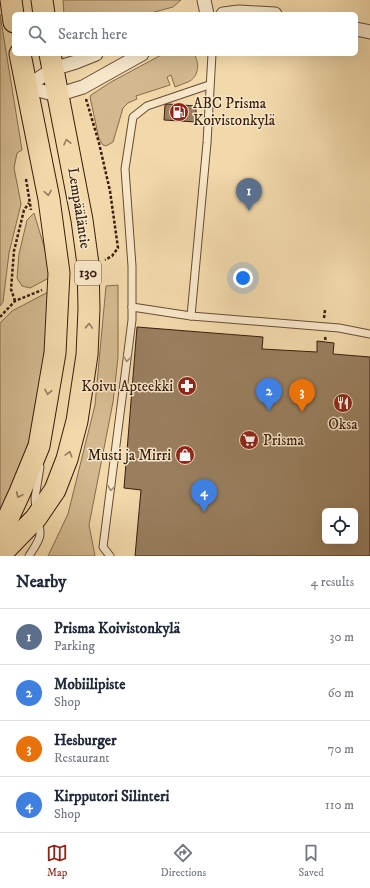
<!DOCTYPE html>
<meta charset="utf-8">
<style>
body{margin:0;font-family:"IM FELL DW Pica",serif;background:#f2f2f3;color:#1f2937}
.controls{position:absolute;right:12px;bottom:12px;display:grid;overflow:hidden;border-radius:6px;box-shadow:0 4px 16px #0002}
.controls button{width:36px;height:36px;display:grid;place-items:center;padding:0;border:0;border-bottom:1px solid #e0e1e3;background:#fff;color:#1f2937;font:20px sans-serif}
.you{position:absolute;left:243px;top:278px;width:14px;height:14px;margin:-10px;border:3px solid #fff;border-radius:50%;background:#1a73e8;box-shadow:0 0 0 6px #1a73e833}
.badge{display:grid;place-items:center;width:26px;height:26px;border-radius:50%;background:#8f2418;color:#fff;font-size:13px;font-weight:700}
.pin{position:absolute;translate:-50% -33px;filter:drop-shadow(0 1px 2px #0008)}
.pin::after{content:'';position:absolute;top:21px;width:14px;height:12px;background:inherit;clip-path:polygon(0 0,100% 0,50% 100%)}
.list{margin:0;padding:0;list-style:none}
h2{display:flex;justify-content:space-between;align-items:center;height:52px;margin:0;padding:0 16px;font-size:17px}
h2 small{font-size:13px;font-weight:400;color:#747a83}
.list li{display:grid;grid-template-columns:26px 1fr auto;gap:12px;align-items:center;box-sizing:border-box;height:56px;padding:0 16px;border-top:1px solid #e0e1e3}
.list b{display:block;font-size:15px;white-space:nowrap}
.list p{margin:0;font-size:13px;white-space:nowrap;color:#747a83}
.list em{font-size:13px;font-style:normal;color:#747a83}
.icon{flex:none;width:22px;height:22px;fill:none;stroke:currentColor;stroke-width:2;stroke-linecap:round;stroke-linejoin:round}
.map{position:relative;flex:none;width:370px;height:556px;overflow:hidden}
.search{position:absolute;background:#fff;box-shadow:0 4px 16px #0002;left:12px;right:12px;top:12px;height:44px;display:flex;align-items:center;gap:10px;box-sizing:border-box;padding:0 14px;border-radius:6px;color:#747a83;font-size:15px}
.sheet{height:276px;background:#fff}
nav{display:flex;justify-content:space-around;align-items:center;box-sizing:border-box;height:56px;border-top:1px solid #e0e1e3;background:#fff;font-size:11px;color:#747a83}
nav a{display:grid;justify-items:center;gap:2px}
nav .on{color:#8f2418}
.map>svg:first-child{display:block}
.green{fill:#d3b98f;stroke:#866b4e}
.building{fill:#997f5f;stroke:#391d0e;fill-rule:evenodd}
.lines{fill:none;stroke-linecap:round;stroke-linejoin:round}
.service-casing{stroke:#674c35;stroke-width:9}
.minor-casing{stroke:#674c35;stroke-width:15}
.primary-casing{stroke:#391d0e;stroke-width:23}
.path{stroke:#391d0e;stroke-width:2.5;stroke-dasharray:3 2;stroke-linecap:butt}
.service{stroke:#f7e6c8;stroke-width:7}
.minor{stroke:#f7e6c8;stroke-width:13}
.primary{stroke:#f2d9aa;stroke-width:21}
.oneway{stroke:#967b5c}
.oneway2{stroke:#a28c74}
.labels{text-anchor:middle;dominant-baseline:central;stroke-width:3;stroke-linejoin:round;paint-order:stroke}
.shield{fill:#f7e6c8;stroke:#725946;stroke-width:1}
.shield-label{font-size:14px;font-weight:bold;fill:#391d0e}
.poi-label{font-size:15px;fill:#391d0e;stroke:#f7e6c8;text-anchor:start}
.street-label{font-size:15px;fill:#391d0e;stroke:#f7e6c8}
</style>
<div class="map">
<svg width="370" height="556" viewBox="0 0 370 556">
<rect width="100%" height="100%" fill="#f2d9aa"/>
<filter id="stains"><feTurbulence type="fractalNoise" baseFrequency=".005" numOctaves="4"/><feColorMatrix values="0 0 0 0 .2 0 0 0 0 .09 0 0 0 0 .02 0 0 0 .5 -.17"/></filter>
<radialGradient id="worn" r=".72"><stop offset=".6" stop-color="#630" stop-opacity="0"/><stop offset="1" stop-color="#630" stop-opacity=".3"/></radialGradient>
<g class="green">
<polygon points="63,0 181,0 173,7 147,14 64,14"/>
<polygon points="0,14 22,150 17,153 14,168 21,204 9,253 3,302 0,306"/>
<path d="M163 54H194C200 63 199 77 188 82 184 84 179 85 175 87L171 75 167 77 170 85 136 96 137 99 128 103 123 108 113 142 106 146 103 145 99 139 90 97 91 95 111 82Z"/>
<polygon points="34,213 48,260 49,278 30,288 22,286 17,278 19,254 27,220"/>
<polygon points="118,285 118,357 113,402 89,525 95,556 48,556 68,514 95,405 106,286"/>
<polygon points="50,291 51,339 39,414 9,504 0,520 0,323 12,311"/>
</g>
<g class="building">
<polygon points="168,104 196,106 196,122 164,120 165,105"/>
<path d="M137 327 263 337 262 349 317 352V341L334 343 333 354 370 357V556H135L141 490 124 488ZM325 511H355V541H325Z"/>
</g>
<g class="lines">
<defs>
<g id="service">
<polyline points="132,307 191,316 339,328 370,334"/>
<polyline points="191,316 207,143 212,54"/>
<polyline points="36,510 35,498 40,467"/>
<path d="M29 556C38 541 44 537 37 520"/>
<polyline points="110,556 103,547 132,320 132,266 125,169 133,117 147,106 209,85"/>
</g>
<g id="minor">
<polyline points="204,0 207,14"/>
<polyline points="223,14 239,12 275,14"/>
<polyline points="356,29 370,32"/>
<polyline points="26,87 57,95 83,87 142,54"/>
<polyline points="26,87 53,69 76,62 96,54"/>
</g>
<g id="primary">
<polyline points="11,0 14,22"/>
<polyline points="42,0 44,14"/>
<polyline points="0,536 20,492 39,446 55,353 59,273 49,199 20,54"/>
<polyline points="0,555 36,518 55,490 67,459 77,421 87,355 89,309 88,264 82,220 50,54"/>
</g>
</defs>
<use href="#service" class="service-casing"/>
<use href="#minor" class="minor-casing"/>
<use href="#primary" class="primary-casing"/>
<g class="path">
<polyline points="86,99 99,143 110,191 118,248 112,256 105,260"/>
<polyline points="26,179 31,210"/>
<polyline points="15,301 11,289 14,251 24,210 29,203"/>
<polyline points="0,317 15,301 42,290"/>
<polyline points="324,318 325,310"/>
<polyline points="325,337 326,342"/>
</g>
<use href="#service" class="service"/>
<use href="#minor" class="minor"/>
<use href="#primary" class="primary"/>
</g>
<defs><path id="oneway-chevron" d="M-2-3.5L2.5 0L-2 3.5" fill="none" stroke-width="1.6" stroke-linecap="round" stroke-linejoin="round"/></defs>
<g class="oneway">
<use href="#oneway-chevron" transform="translate(67 142) rotate(-102)"/>
<use href="#oneway-chevron" transform="translate(48 193) rotate(80)"/>
<use href="#oneway-chevron" transform="translate(89 326) rotate(-88)"/>
<use href="#oneway-chevron" transform="translate(48 392) rotate(100)"/>
<use href="#oneway-chevron" transform="translate(69 454) rotate(-75)"/>
<use href="#oneway-chevron" transform="translate(19 495) rotate(114)"/>
</g>
<g class="oneway2">
<use href="#oneway-chevron" transform="translate(127 359) rotate(97)"/>
<use href="#oneway-chevron" transform="translate(111 488) rotate(97)"/>
</g>
<defs>
<symbol id="fuel-disc" viewBox="-11 -11 22 22"><circle r="9.5" fill="#8f2418" stroke="#f7e6c8"/><path d="M-5.5-6h7V0h2V4h1.3V-2.5L3-4.5l.8-.8L6-3V5H2.5V1h-1V6h-7ZM-4.2-4.7v3.2H.2V-4.7Z" fill="#fff"/></symbol>
<symbol id="pharmacy-disc" viewBox="-11 -11 22 22"><circle r="9.5" fill="#8f2418" stroke="#f7e6c8"/><path d="M-2-6h4v4h4v4h-4v4h-4v-4h-4v-4h4Z" fill="#fff"/></symbol>
<symbol id="restaurant-disc" viewBox="-11 -11 22 22"><circle r="9.5" fill="#8f2418" stroke="#f7e6c8"/><path d="M-5-6h1v4h1v-4h1v4h1v-4h1v5L-1.5 .5V6h-2V.5L-5-1ZM5-6V6H3V1.5H1.5Q1.5-4 5-6Z" fill="#fff"/></symbol>
<symbol id="supermarket-disc" viewBox="-11 -11 22 22"><circle r="9.5" fill="#8f2418" stroke="#f7e6c8"/><path d="M-6-5.5h2.5l.6 2H6L4.5 2H-2.5L-4.4-4H-6ZM-1.5 3.2a1.3 1.3 0 1 0 .1 0ZM3 3.2a1.3 1.3 0 1 0 .1 0Z" fill="#fff"/></symbol>
<symbol id="shop-disc" viewBox="-11 -11 22 22"><circle r="9.5" fill="#8f2418" stroke="#f7e6c8"/><path d="M-5-2.5h2.3a2.7 3.5 0 0 1 5.4 0H5L5.5 6h-11ZM-1.5-2.5h3a1.5 2.3 0 0 0-3 0Z" fill="#fff"/></symbol>
</defs>
<g fill-rule="evenodd">
<use href="#fuel-disc" x="168" y="101" width="22" height="22"/>
<use href="#pharmacy-disc" x="176" y="375" width="22" height="22"/>
<use href="#restaurant-disc" x="332" y="392" width="22" height="22"/>
<use href="#supermarket-disc" x="238" y="429" width="22" height="22"/>
<use href="#shop-disc" x="174" y="444" width="22" height="22"/>
</g>
<g class="labels">
<rect class="shield" x="75" y="261" width="26" height="24" rx="3"/>
<g class="shield-label">
<text x="88" y="273">130</text>
</g>
<g class="poi-label">
<text x="193" y="103">ABC Prisma<tspan x="193" dy="17">Koivistonkylä</tspan></text>
<text x="173" y="386" text-anchor="end">Koivu Apteekki</text>
<text x="343" y="424" text-anchor="middle">Oksa</text>
<text x="263" y="440">Prisma</text>
<text x="171" y="455" text-anchor="end">Musti ja Mirri</text>
</g>
<g class="street-label">
<text transform="translate(79 208) rotate(81)">Lempääläntie</text>
</g>
</g>
<rect width="100%" height="100%" filter="url(#stains)"/>
<rect width="100%" height="100%" fill="url(#worn)"/>
</svg>
<div class="controls">
<button><svg class="icon" aria-label="locate" viewBox="0 0 24 24"><circle cx="12" cy="12" r="6"/><path d="M12 2v4M12 18v4M2 12h4M18 12h4"/></svg></button>
</div>
<div class="you"></div>
<div class="pin badge" style="left:249px;top:211px;background:#5c6f8a">1</div>
<div class="pin badge" style="left:269px;top:411px;background:#3f7fe0">2</div>
<div class="pin badge" style="left:302px;top:412px;background:#e8710a">3</div>
<div class="pin badge" style="left:204px;top:512px;background:#3f7fe0">4</div>
<div class="search"><svg class="icon" aria-label="search" viewBox="0 0 24 24"><circle cx="10" cy="10" r="6"/><path d="M15 15l6 6"/></svg>Search here</div>
</div>
<section class="sheet">
<h2>Nearby<small>4 results</small></h2>
<ul class="list">
<li><span class="badge" style="background:#5c6f8a">1</span><div><b>Prisma Koivistonkylä</b><p>Parking</p></div><em>30 m</em></li>
<li><span class="badge" style="background:#3f7fe0">2</span><div><b>Mobiilipiste</b><p>Shop</p></div><em>60 m</em></li>
<li><span class="badge" style="background:#e8710a">3</span><div><b>Hesburger</b><p>Restaurant</p></div><em>70 m</em></li>
<li><span class="badge" style="background:#3f7fe0">4</span><div><b>Kirpputori Silinteri</b><p>Shop</p></div><em>110 m</em></li>
</ul>
</section>
<nav>
<a class="on"><svg class="icon" aria-label="map" viewBox="0 0 24 24"><path d="M3 6l6-2 6 2 6-2v14l-6 2-6-2-6 2zM9 4v14M15 6v14"/></svg>Map</a>
<a><svg class="icon" aria-label="directions" viewBox="0 0 24 24"><path d="M12 3l9 9-9 9-9-9zM9 14v-3h6M13 9l2 2-2 2"/></svg>Directions</a>
<a><svg class="icon" aria-label="saved" viewBox="0 0 24 24"><path d="M7 4h10v16l-5-4-5 4z"/></svg>Saved</a>
</nav>
